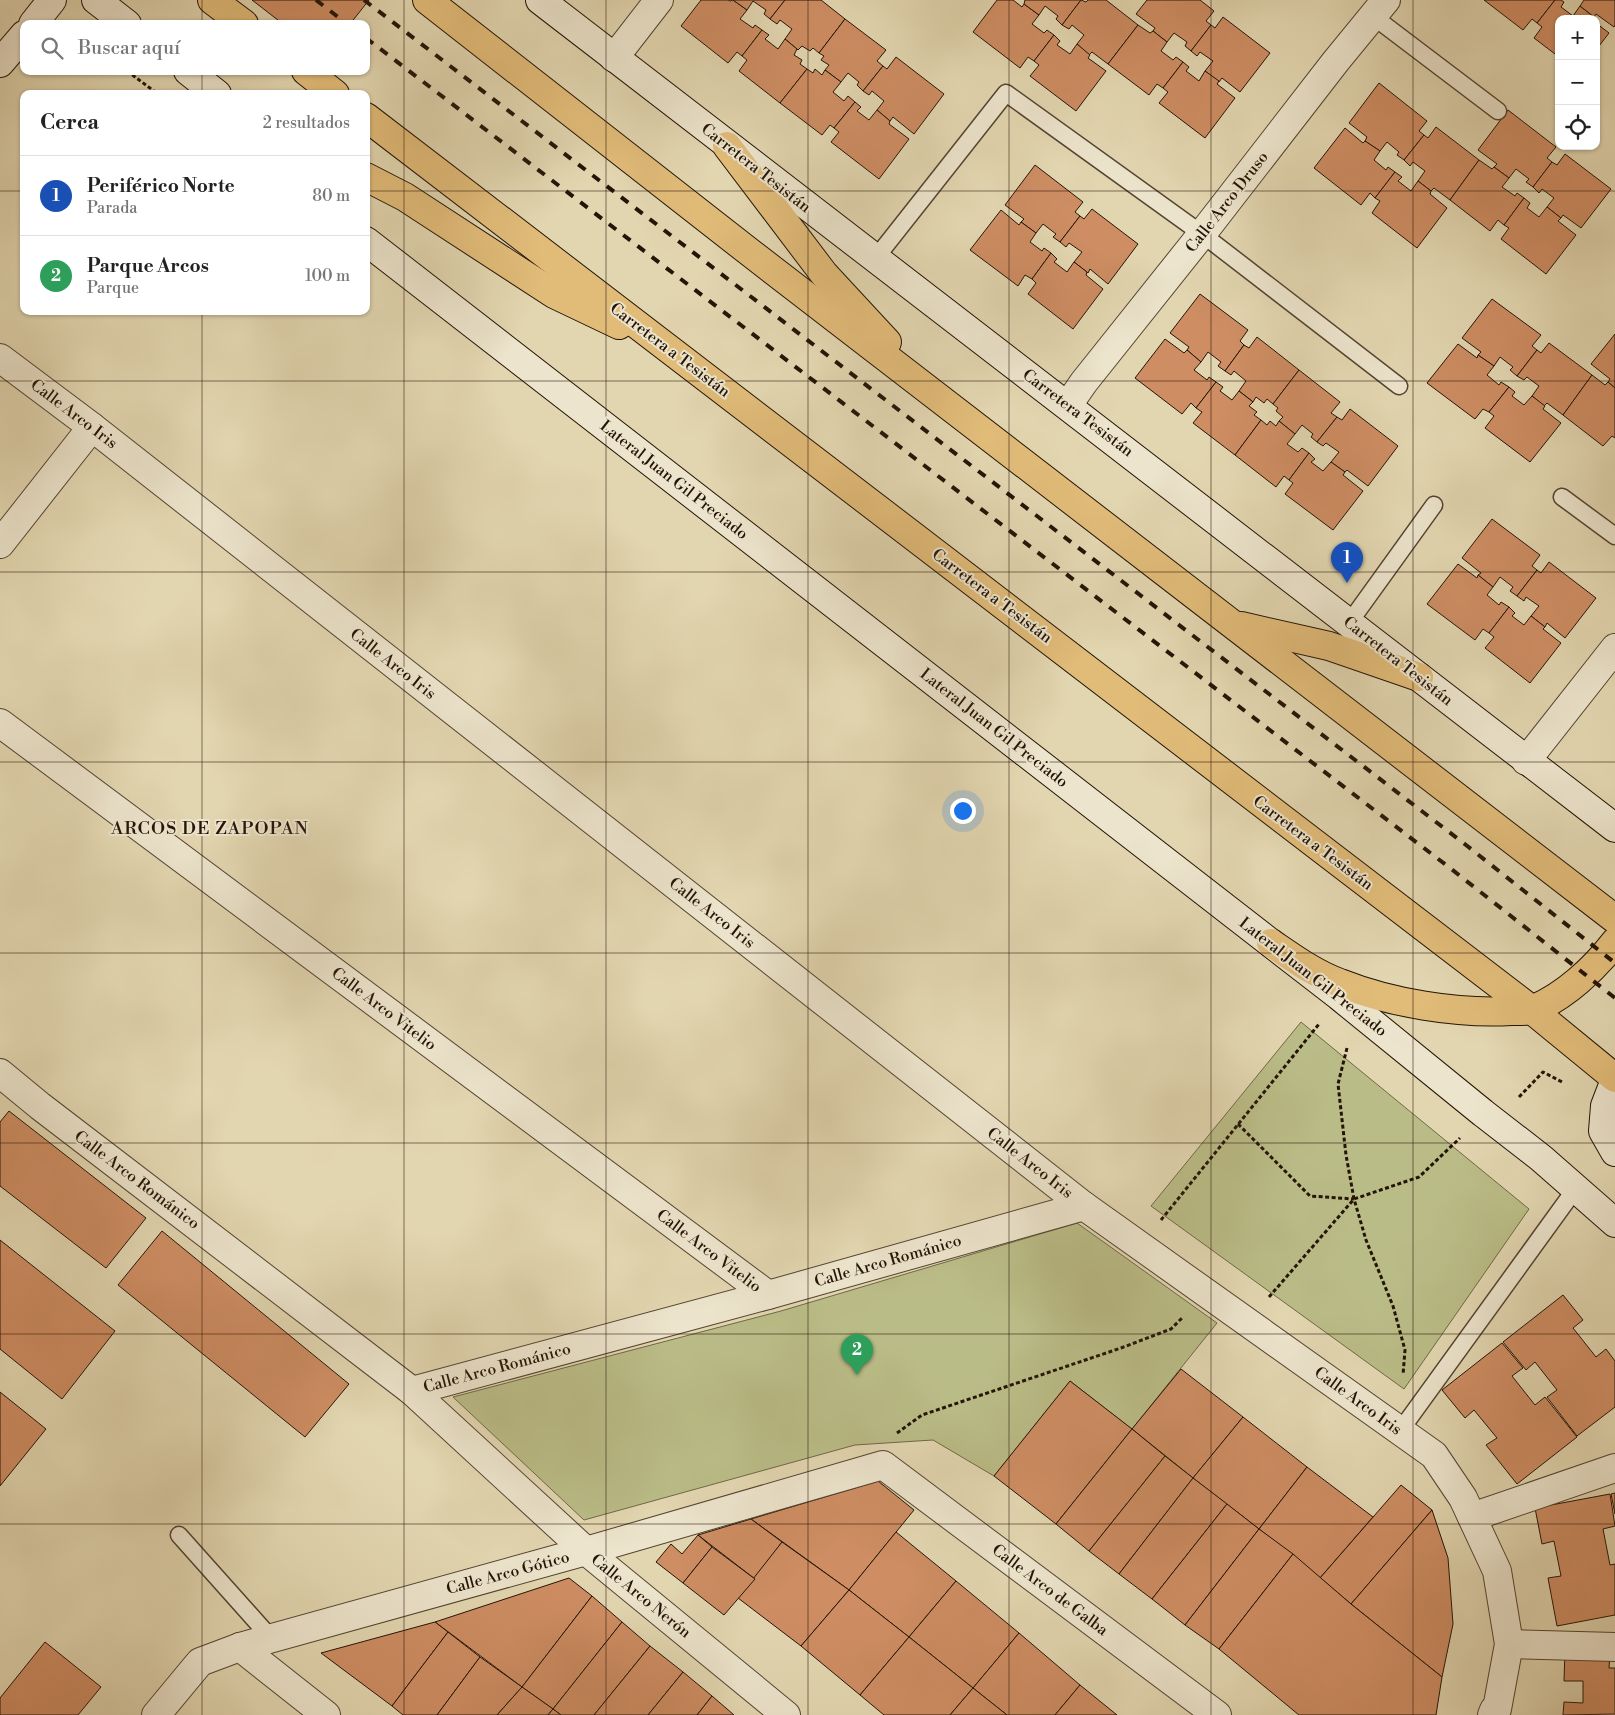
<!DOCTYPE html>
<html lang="es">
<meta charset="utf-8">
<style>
body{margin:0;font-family:"Libre Bodoni",serif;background:#f2f2f2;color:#222}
.controls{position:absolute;right:15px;top:15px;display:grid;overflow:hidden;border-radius:10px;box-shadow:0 1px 4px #0004}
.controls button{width:45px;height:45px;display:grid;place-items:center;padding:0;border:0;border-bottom:1px solid #e0e0e0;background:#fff;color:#222;font:25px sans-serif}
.you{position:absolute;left:962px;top:810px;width:18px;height:18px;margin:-12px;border:4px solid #fff;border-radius:50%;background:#1a73e8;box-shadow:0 0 0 8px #1a73e833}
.badge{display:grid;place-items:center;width:32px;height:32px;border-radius:50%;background:#8f2418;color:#fff;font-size:16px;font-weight:700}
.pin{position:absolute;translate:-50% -41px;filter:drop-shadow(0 1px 2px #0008)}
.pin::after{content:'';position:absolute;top:26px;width:18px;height:15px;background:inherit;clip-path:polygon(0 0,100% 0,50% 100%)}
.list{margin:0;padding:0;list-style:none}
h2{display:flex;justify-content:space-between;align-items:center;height:65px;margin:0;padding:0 20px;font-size:21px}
h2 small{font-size:16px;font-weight:400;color:#767676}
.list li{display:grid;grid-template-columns:32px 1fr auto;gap:15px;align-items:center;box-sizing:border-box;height:80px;padding:0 20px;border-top:1px solid #e0e0e0}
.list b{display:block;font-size:19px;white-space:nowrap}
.list p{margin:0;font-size:16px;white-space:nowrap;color:#767676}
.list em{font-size:16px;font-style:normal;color:#767676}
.icon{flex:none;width:28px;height:28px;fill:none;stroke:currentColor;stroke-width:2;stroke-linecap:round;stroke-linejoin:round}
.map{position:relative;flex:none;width:1615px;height:1715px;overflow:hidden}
.search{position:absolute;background:#fff;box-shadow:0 1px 4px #0004;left:20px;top:20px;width:350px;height:55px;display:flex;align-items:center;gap:12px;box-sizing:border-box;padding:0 18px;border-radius:10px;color:#767676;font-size:19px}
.panel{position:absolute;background:#fff;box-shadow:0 1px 4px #0004;left:20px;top:90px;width:350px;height:225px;border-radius:10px}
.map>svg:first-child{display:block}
.green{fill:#babc87;stroke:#6f6847}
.building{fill:#ce8d63;stroke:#241407}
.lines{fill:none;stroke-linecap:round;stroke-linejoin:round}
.lane-casing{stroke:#544431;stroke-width:19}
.street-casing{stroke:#544431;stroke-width:30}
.secondary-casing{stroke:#241407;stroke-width:30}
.primary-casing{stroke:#241407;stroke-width:30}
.path{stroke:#241407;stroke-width:3;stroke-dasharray:4 2.5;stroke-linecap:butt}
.lane{stroke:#ece4cc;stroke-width:16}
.street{stroke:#ece4cc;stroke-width:28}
.secondary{stroke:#ece4cc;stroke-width:28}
.primary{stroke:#e1bb78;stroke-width:28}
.rail{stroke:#241407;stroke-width:4;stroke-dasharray:9 9;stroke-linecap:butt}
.grid{fill:none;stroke:#241407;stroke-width:1;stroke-opacity:0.55}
.labels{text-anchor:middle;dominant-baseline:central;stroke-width:4;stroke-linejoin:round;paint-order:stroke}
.street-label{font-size:16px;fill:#241407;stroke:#ece4cc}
.neighbourhood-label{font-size:18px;letter-spacing:1px;fill:#241407;stroke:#ece4cc}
</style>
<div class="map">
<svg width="1615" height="1715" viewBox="0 0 1615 1715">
<rect width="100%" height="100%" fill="#e2d6b0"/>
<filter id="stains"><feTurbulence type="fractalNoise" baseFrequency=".004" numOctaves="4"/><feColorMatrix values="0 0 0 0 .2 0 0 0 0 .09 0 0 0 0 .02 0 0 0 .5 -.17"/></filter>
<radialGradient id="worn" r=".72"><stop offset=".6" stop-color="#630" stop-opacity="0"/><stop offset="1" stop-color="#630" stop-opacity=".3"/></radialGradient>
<g class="green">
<polygon points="1301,1022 1529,1209 1404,1389 1151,1206"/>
<polygon points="1077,1223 1217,1323 1132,1429 1070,1381 994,1476 933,1440 855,1445 584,1520 453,1397 781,1311"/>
</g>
<g class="building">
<polygon points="252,0 369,0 350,24 283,24"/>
<polygon points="701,0 728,0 730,1 733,0 747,10 740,19 753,28 755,25 762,30 742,56 737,52 728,63 681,26"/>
<polygon points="733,0 785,0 770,19 764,14 766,10 753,1 747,10"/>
<polygon points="785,0 821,0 845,19 819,53 813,48 810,51 802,46 798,50 785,39 792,29 780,20 777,24 770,19"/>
<polygon points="997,0 1013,0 1022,7 1024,4 1039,15 1032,24 1044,33 1047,30 1054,35 1034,61 1028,57 1020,68 973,32"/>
<polygon points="1025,0 1081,0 1062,25 1056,19 1058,16 1045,6 1039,15 1024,4"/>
<polygon points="1081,0 1086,2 1088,0 1106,0 1138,25 1108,64 1092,52 1089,55 1077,44 1084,35 1072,25 1069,29 1062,25"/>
<polygon points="1147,0 1200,0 1214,11 1206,21 1211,25 1191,51 1185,46 1187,42 1174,33 1167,42 1153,31 1155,28 1136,14"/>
<polygon points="1484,0 1555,0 1537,23 1532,19 1523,30"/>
<polygon points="1555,0 1561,0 1564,2 1561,7 1573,16 1580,6 1594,17 1592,19 1559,19 1559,57 1534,38 1542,27 1537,23"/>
<polygon points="1584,0 1615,0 1615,25 1614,27 1596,14 1594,17 1580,6"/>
<polygon points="1223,17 1270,53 1240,92 1222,78 1219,82 1205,71 1213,61 1200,52 1197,56 1191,51 1211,25 1215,28"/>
<polygon points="845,19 886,50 877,61 883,66 863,91 857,85 859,82 848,73 841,82 825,70 829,65 821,60 824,56 819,53"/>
<polygon points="1596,23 1609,33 1596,50"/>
<polygon points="1138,25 1150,33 1153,31 1167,42 1161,51 1173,60 1176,57 1183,62 1163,88 1157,84 1149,95 1108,64"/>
<polygon points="762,30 769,35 765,39 778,49 785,39 797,49 794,55 802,60 800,64 807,69 780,103 739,71 747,60 742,56"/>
<polygon points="1054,35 1060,41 1057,45 1070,54 1077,44 1090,55 1088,58 1106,71 1076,111 1030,76 1039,65 1034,61"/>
<polygon points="896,57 944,94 914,134 893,117 890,121 877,110 884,101 872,91 869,95 863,91 883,66 887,69"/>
<polygon points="1183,62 1189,67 1186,71 1199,81 1205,71 1219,81 1217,84 1235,98 1205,138 1159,103 1168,92 1163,88"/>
<polygon points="807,69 813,73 815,69 822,75 825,70 841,82 833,92 844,101 848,96 855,102 834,128 830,125 822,135 780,103"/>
<polygon points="1379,83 1427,121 1419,131 1424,135 1404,160 1397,155 1399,152 1387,142 1380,151 1365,141 1367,137 1349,123"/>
<polygon points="855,102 861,107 857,111 869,120 877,110 890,121 889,124 909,139 879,179 831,142 839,132 834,128"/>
<polygon points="1508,110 1556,147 1547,158 1552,162 1533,187 1526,182 1529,179 1516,169 1509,178 1494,167 1497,164 1478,150"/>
<polygon points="1436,127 1479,160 1450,200 1434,188 1431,191 1418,181 1425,171 1413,162 1410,166 1404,160 1424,135 1428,138"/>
<polygon points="1345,128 1363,143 1365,141 1380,151 1374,160 1386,170 1388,167 1395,172 1375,198 1370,193 1361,205 1314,168"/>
<polygon points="1565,154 1611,189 1581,228 1563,215 1561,218 1547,207 1554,198 1542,189 1539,193 1533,187 1552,162 1557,165"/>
<polygon points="1479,160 1492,169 1494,167 1509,178 1502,187 1515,196 1517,193 1524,198 1504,225 1498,220 1490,231 1450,200"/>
<polygon points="1035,165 1083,202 1075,212 1080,216 1060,242 1053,237 1056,234 1043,224 1036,233 1021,222 1024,219 1005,205"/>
<polygon points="1395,172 1402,177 1398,181 1411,191 1418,181 1431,191 1430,194 1447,208 1417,248 1372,213 1380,201 1375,198"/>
<polygon points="1524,198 1530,203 1527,208 1539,217 1547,207 1561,218 1558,221 1576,235 1546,274 1501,239 1509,228 1504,225"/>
<polygon points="1092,209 1138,244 1108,284 1090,269 1088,273 1074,262 1082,252 1069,243 1066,247 1060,242 1080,216 1084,219"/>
<polygon points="1001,210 1019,225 1021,222 1036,233 1030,242 1042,251 1044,248 1051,253 1032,279 1025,275 1018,286 970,250"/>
<polygon points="1051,253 1057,259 1054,262 1067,272 1074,262 1087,272 1086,275 1103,289 1073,329 1028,294 1036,283 1032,279"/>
<polygon points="1200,294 1248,330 1240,341 1244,345 1225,371 1218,366 1221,362 1208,352 1201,362 1187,350 1189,347 1170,333"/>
<polygon points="1492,299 1541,335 1532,346 1537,350 1517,376 1510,370 1513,367 1500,357 1494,366 1478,355 1481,352 1462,338"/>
<polygon points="1615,334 1615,388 1608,382 1610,379 1591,364"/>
<polygon points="1257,337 1299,370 1273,404 1267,399 1264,403 1256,397 1253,402 1252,401 1239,391 1246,381 1234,371 1231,375 1225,371 1244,345 1249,348"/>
<polygon points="1165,339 1184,353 1187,350 1201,362 1194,370 1207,380 1209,377 1216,382 1196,408 1191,403 1182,414 1135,378"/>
<polygon points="1549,343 1592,375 1563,415 1547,403 1544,406 1532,396 1539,386 1527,377 1524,380 1517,376 1537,350 1541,353"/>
<polygon points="1458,344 1477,358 1478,355 1494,366 1487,375 1499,385 1501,382 1509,387 1489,412 1483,409 1475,419 1427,383"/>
<polygon points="1299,370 1340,402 1331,413 1337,417 1317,442 1311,437 1313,434 1302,425 1295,434 1279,421 1283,417 1276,411 1278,408 1273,404"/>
<polygon points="1592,375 1605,385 1608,382 1615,388 1615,438 1612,436 1603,446 1563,415"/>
<polygon points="1216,382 1223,387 1220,391 1232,400 1239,391 1253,402 1249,406 1257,412 1254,415 1261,420 1235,455 1193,423 1202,412 1196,408"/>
<polygon points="1509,387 1515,392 1512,396 1524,405 1532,396 1545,406 1543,409 1561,423 1530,462 1485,428 1494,416 1489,412"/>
<polygon points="1350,409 1398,446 1368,486 1347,470 1345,472 1331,462 1339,452 1326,443 1323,446 1317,442 1337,417 1342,420"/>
<polygon points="1261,420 1267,425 1270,421 1276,426 1279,421 1295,434 1287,444 1298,452 1302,448 1309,453 1289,480 1284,476 1276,487 1235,455"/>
<polygon points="1309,453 1315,459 1311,462 1323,471 1331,462 1345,472 1343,475 1363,491 1333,530 1285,494 1293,483 1289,480"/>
<polygon points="1492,519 1540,555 1532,566 1537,570 1517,596 1510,591 1513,587 1500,577 1493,587 1478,575 1481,573 1462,558"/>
<polygon points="1549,562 1596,598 1565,638 1547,623 1545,627 1531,616 1539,606 1526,597 1524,601 1517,596 1537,570 1541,573"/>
<polygon points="1458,564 1477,578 1478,575 1493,587 1487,595 1499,605 1501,602 1509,607 1489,633 1483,629 1475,640 1427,604"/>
<polygon points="1509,607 1515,613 1512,616 1524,625 1531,616 1545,627 1543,629 1561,643 1530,683 1485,648 1494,637 1489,633"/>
<polygon points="9,1111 146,1218 106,1268 0,1186 0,1122"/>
<polygon points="162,1231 349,1384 305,1437 118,1285"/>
<polygon points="0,1240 115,1331 62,1399 0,1349"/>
<polygon points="1563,1295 1583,1320 1573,1328 1596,1357 1606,1349 1615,1361 1615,1407 1577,1436 1547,1397 1557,1390 1535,1362 1526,1370 1503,1342"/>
<polygon points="1502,1343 1523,1368 1512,1376 1535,1405 1545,1397 1577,1437 1517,1484 1486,1445 1497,1438 1474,1410 1465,1418 1442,1390"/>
<polygon points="1181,1369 1243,1417 1193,1478 1132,1429"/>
<polygon points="1070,1381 1132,1429 1056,1524 994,1476"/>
<polygon points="0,1392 46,1429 0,1486"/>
<polygon points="1243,1417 1307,1467 1259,1529 1193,1478"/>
<polygon points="1132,1429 1165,1456 1089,1551 1056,1524"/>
<polygon points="1165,1456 1193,1478 1119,1574 1089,1551"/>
<polygon points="1307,1467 1373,1517 1320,1578 1259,1529"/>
<polygon points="1193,1478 1227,1504 1152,1599 1119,1574"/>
<polygon points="878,1481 914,1510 849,1590 751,1519"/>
<polygon points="1401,1485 1432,1510 1351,1604 1320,1578"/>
<polygon points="1615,1493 1615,1514 1611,1494"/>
<polygon points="1610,1494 1615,1526 1603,1529 1610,1565 1615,1564 1615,1615 1557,1626 1548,1578 1561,1576 1554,1541 1542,1544 1535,1508"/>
<polygon points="1227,1504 1259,1529 1185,1625 1152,1599"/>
<polygon points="1432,1510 1448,1558 1453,1624 1442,1677 1351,1604"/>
<polygon points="751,1519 782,1542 755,1579 698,1535"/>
<polygon points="1259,1529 1293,1554 1219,1649 1185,1625"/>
<polygon points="896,1532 956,1581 909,1637 849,1590"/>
<polygon points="698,1535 712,1547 683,1583 656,1562 671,1544 682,1554"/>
<polygon points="782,1542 849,1590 801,1646 738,1598"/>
<polygon points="712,1547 755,1579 724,1615 683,1583"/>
<polygon points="1293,1554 1351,1604 1442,1677 1436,1715 1299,1715 1219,1649"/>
<polygon points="569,1578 592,1596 522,1687 435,1622"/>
<polygon points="956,1581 1019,1633 973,1688 909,1637"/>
<polygon points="849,1590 909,1637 860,1695 801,1646"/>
<polygon points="592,1596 622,1622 553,1709 522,1687"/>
<polygon points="435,1622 448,1632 392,1706 321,1653"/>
<polygon points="622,1622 650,1646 594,1715 561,1715 553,1709"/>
<polygon points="448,1632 480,1657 437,1715 403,1715 392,1706"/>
<polygon points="1019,1633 1080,1685 1055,1715 1007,1715 973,1688"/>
<polygon points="909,1637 973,1688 950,1715 884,1715 860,1695"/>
<polygon points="45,1642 101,1687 78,1715 0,1715 0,1698"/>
<polygon points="650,1646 683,1672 648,1715 594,1715"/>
<polygon points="1565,1651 1610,1653 1609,1668 1615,1668 1615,1714 1563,1715 1564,1702 1583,1703 1583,1681 1564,1681"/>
<polygon points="480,1657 522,1687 497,1715 437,1715"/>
<polygon points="683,1672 712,1696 697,1715 648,1715"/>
<polygon points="1080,1685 1117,1715 1055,1715"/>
<polygon points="522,1687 553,1709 548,1715 497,1715"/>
<polygon points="973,1688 1007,1715 950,1715"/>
<polygon points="712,1696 734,1715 697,1715"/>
<polygon points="553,1709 561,1715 548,1715"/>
</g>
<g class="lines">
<defs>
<g id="lane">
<polyline points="1374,17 1498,111"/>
<polyline points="875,259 1006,93 1202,234 1399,386"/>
<polyline points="1562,497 1615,536"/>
<polyline points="1349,623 1434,505"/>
<polyline points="1400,1431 1576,1188"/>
<polyline points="179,1535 271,1638"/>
</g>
<g id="street">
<polyline points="614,58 659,0"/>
<polyline points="0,358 92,427 1084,1206 1434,1455 1463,1498 1497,1571 1509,1644 1497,1709 1494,1710 1492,1715"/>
<polyline points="1068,405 1084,382 1202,234 1336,61 1386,0"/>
<polyline points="0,544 92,427"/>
<polyline points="0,723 768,1295"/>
<polyline points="1526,761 1615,648"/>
<polyline points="0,1073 40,1106 412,1391 586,1551 786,1715"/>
<polyline points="412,1391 768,1295 1084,1206"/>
<polyline points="1472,1517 1615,1468"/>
<polyline points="1509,1644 1615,1647"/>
<polyline points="240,1647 326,1715"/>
<polyline points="156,1715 200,1662 240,1647 586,1551 883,1465 1217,1715"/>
</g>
<g id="secondary">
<polyline points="96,0 127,24"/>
<polyline points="540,0 1615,828"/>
<polyline points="33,24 52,0"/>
<polyline points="0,63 24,35"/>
<polyline points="188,71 217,94"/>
<polyline points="366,241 1339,996 1483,1113 1541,1158 1615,1223"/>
<polyline points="1615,1080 1605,1106 1603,1131 1615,1152"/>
</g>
<g id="primary">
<polyline points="212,0 244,24"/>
<polyline points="427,0 752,254 1615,919"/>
<polyline points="306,71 335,94"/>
<polyline points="366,117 1532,1010 1615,1078"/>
<polyline points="727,146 824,274 887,342"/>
<polyline points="366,177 405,197 554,294 619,325"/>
<polyline points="1241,626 1329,646 1419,677"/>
<path d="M1271 943C1293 958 1315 974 1340 983 1390 1003 1457 1014 1511 1011 1518 1011 1527 1012 1534 1009 1565 996 1594 969 1615 942"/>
</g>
</defs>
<use href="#lane" class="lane-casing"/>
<use href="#street" class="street-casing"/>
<use href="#secondary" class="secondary-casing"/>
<use href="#primary" class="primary-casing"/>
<g class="path">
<polyline points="127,71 158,94"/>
<polyline points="1347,1048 1338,1084 1346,1155 1354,1199 1366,1240 1393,1306 1405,1350 1403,1375"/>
<polyline points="1519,1097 1543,1072 1564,1083"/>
<polyline points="1238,1124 1310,1196 1354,1199"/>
<polyline points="1161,1220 1319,1024"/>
<polyline points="1269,1297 1354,1199 1419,1177 1460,1138"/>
<polyline points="897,1433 922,1415 1121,1348 1171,1329 1183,1317"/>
</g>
<use href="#lane" class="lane"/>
<use href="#street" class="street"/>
<use href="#secondary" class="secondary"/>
<use href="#primary" class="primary"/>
<g class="rail">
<polyline points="316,0 347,24"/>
<polyline points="364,0 1466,845 1615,963"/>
<polyline points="366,38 1450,868 1615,998"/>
</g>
</g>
<path class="grid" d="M202 0V24M404 0V1715M606 0V1715M808 0V1715M1009 0V1715M1211 0V1715M1413 0V1715M202 71V94M0 191H24M366 191H1615M202 311V1715M0 381H1615M0 572H1615M0 762H1615M0 953H1615M0 1143H1615M0 1334H1615M0 1524H1615"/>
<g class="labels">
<g class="street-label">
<text transform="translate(756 168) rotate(38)">Carretera Tesistán</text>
<text transform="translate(1227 202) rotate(-52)">Calle Arco Druso</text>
<text transform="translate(670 350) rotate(37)">Carretera a Tesistán</text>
<text transform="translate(1078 413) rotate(37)">Carretera Tesistán</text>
<text transform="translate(74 414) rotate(37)">Calle Arco Iris</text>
<text transform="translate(674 480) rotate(38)">Lateral Juan Gil Preciado</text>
<text transform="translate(992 596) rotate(37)">Carretera a Tesistán</text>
<text transform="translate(1398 661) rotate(38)">Carretera Tesistán</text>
<text transform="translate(393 664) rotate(38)">Calle Arco Iris</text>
<text transform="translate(994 728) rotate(38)">Lateral Juan Gil Preciado</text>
<text transform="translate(1313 843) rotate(37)">Carretera a Tesistán</text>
<text transform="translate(712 913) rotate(38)">Calle Arco Iris</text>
<text transform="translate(1313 977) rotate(38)">Lateral Juan Gil Preciado</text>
<text transform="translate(384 1009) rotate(37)">Calle Arco Vitelio</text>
<text transform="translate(1030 1163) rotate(38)">Calle Arco Iris</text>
<text transform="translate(137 1180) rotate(37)">Calle Arco Románico</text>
<text transform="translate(709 1251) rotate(37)">Calle Arco Vitelio</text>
<text transform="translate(888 1261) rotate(-16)">Calle Arco Románico</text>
<text transform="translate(497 1368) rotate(-15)">Calle Arco Románico</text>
<text transform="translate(1358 1401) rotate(36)">Calle Arco Iris</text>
<text transform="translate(508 1573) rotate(-15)">Calle Arco Gótico</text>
<text transform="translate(1050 1590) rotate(37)">Calle Arco de Galba</text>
<text transform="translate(641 1596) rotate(39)">Calle Arco Nerón</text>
</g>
<g class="neighbourhood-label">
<text x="210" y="828">ARCOS DE ZAPOPAN</text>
</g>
</g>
<rect width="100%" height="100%" filter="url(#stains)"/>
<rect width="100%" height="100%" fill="url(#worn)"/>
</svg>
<div class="controls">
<button>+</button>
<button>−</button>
<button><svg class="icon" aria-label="locate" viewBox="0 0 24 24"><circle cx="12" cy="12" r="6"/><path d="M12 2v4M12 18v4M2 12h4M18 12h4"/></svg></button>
</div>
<div class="you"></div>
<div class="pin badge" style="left:1347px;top:583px;background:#1a4fb4">1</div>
<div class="pin badge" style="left:857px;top:1375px;background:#2e9e5b">2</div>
<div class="search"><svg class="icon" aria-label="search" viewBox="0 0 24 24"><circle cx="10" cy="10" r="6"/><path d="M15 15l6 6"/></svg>Buscar aquí</div>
<section class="panel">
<h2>Cerca<small>2 resultados</small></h2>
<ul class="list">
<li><span class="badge" style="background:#1a4fb4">1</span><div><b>Periférico Norte</b><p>Parada</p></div><em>80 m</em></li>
<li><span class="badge" style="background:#2e9e5b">2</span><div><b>Parque Arcos</b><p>Parque</p></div><em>100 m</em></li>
</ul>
</section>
</div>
